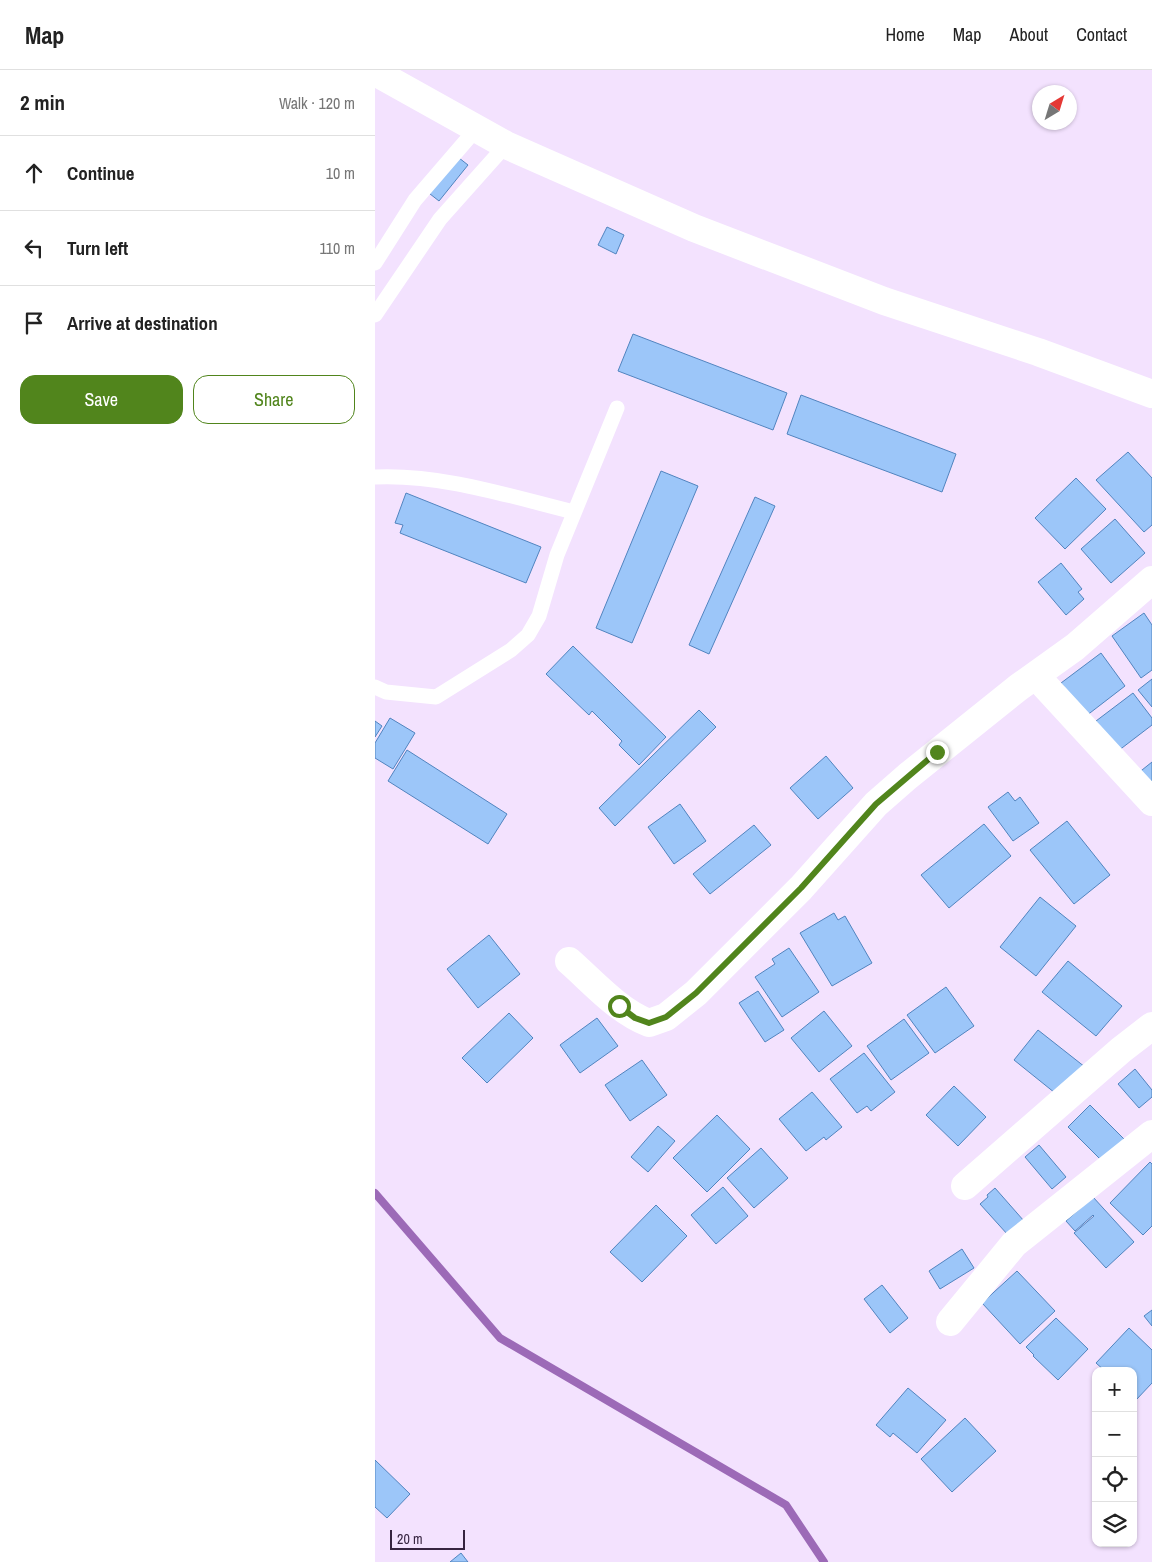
<!DOCTYPE html>
<meta charset="utf-8">
<style>
body{margin:0;font-family:"Archivo Narrow",sans-serif;background:#f2f2f2;color:#222}
.controls{position:absolute;right:15px;bottom:15px;display:grid;overflow:hidden;border-radius:10px;box-shadow:0 1px 4px #0004}
.controls button{width:45px;height:45px;display:grid;place-items:center;padding:0;border:0;border-bottom:1px solid #e0e0e0;background:#fff;color:#222;font:25px sans-serif}
.compass{position:absolute;left:657px;top:15px;width:45px;height:45px;border-radius:50%;background:#fff;box-shadow:0 1px 4px #0004;rotate:38deg}
.scale{position:absolute;left:15px;bottom:12px;width:75px;box-sizing:border-box;padding-left:5px;border:2px solid #362440;border-top:0;font-size:14px;line-height:18px;white-space:nowrap;color:#362440;-webkit-text-stroke:4px #f3e2fe;paint-order:stroke}
.stop{position:absolute;width:15px;height:15px;margin:-11px;border:4px solid #51851c;border-radius:50%;background:#fff}
.stop.end{background:#51851c;border-color:#fff;box-shadow:0 1px 5px #0008}
.list{margin:0;padding:0;list-style:none}
h2{display:flex;justify-content:space-between;align-items:center;height:65px;margin:0;padding:0 20px;font-size:21px}
h2 small{font-size:16px;font-weight:400;color:#767676}
.list li{display:grid;grid-template-columns:32px 1fr auto;gap:15px;align-items:center;box-sizing:border-box;height:75px;padding:0 20px;border-top:1px solid #e0e0e0}
.list b{display:block;font-size:19px;white-space:nowrap}
.list em{font-size:16px;font-style:normal;color:#767676}
.actions{display:flex;gap:10px;padding:15px 20px}
.actions a{flex:1;padding:11px 0;border:1px solid #51851c;border-radius:15px;text-align:center;font-size:18px;color:#51851c}
.actions .main{background:#51851c;color:#fff}
.icon{flex:none;width:28px;height:28px;fill:none;stroke:currentColor;stroke-width:2;stroke-linecap:round;stroke-linejoin:round}
.map{position:relative;flex:none;width:777px;height:1492px;overflow:hidden}
header{display:flex;align-items:center;gap:30px;box-sizing:border-box;height:70px;padding:0 25px;background:#fff;border-bottom:1px solid #e0e0e0}
header strong{font-size:24px}
nav{display:flex;gap:28px;margin-inline-start:auto;font-size:18px}
main{display:flex}
aside{flex:1;background:#fff}
.map>svg:first-child{display:block}
.lines{fill:none;stroke-linecap:round;stroke-linejoin:round}
.stream{stroke:#9c6ab7;stroke-width:8}
.building{fill:#9cc6f9;stroke:#5184bf}
.lane{stroke:#fff;stroke-width:15}
.street{stroke:#fff;stroke-width:28}
.route{stroke:#51851c;stroke-width:6}
</style>
<header>
<strong>Map</strong>
<nav><a>Home</a><a>Map</a><a>About</a><a>Contact</a></nav>
</header>
<main>
<aside>
<h2>2 min<small>Walk · 120 m</small></h2>
<ul class="list">
<li><svg class="icon" aria-label="ahead" viewBox="0 0 24 24"><path d="M12 20V5M6 11l6-6 6 6"/></svg><div><b>Continue</b></div><em>10 m</em></li>
<li><svg class="icon" aria-label="left" viewBox="0 0 24 24"><path d="M17 20v-9H6M10 6l-5 5 5 5"/></svg><div><b>Turn left</b></div><em>110 m</em></li>
<li><svg class="icon" aria-label="arrive" viewBox="0 0 24 24"><path d="M6 21V4h12l-3 4 3 4H6"/></svg><div><b>Arrive at destination</b></div></li>
</ul>
<div class="actions"><a class="main">Save</a><a>Share</a></div>
</aside>
<div class="map">
<svg width="777" height="1492" viewBox="0 0 777 1492">
<rect width="100%" height="100%" fill="#f3e2fe"/>
<g class="lines">
<polyline class="stream" points="0,1123 125,1268 411,1435 449,1492"/>
</g>
<g class="building">
<polygon points="79,84 93,95 64,131 50,120"/>
<polygon points="232,157 249,165 241,184 223,175"/>
<polygon points="258,264 412,323 398,360 243,301"/>
<polygon points="426,325 581,384 567,422 412,364"/>
<polygon points="753,382 777,408 777,455 769,462 721,410"/>
<polygon points="286,401 323,416 257,573 221,558"/>
<polygon points="701,408 731,439 690,479 660,448"/>
<polygon points="31,423 166,477 151,513 25,463 28,455 20,453"/>
<polygon points="380,427 400,436 334,584 314,575"/>
<polygon points="740,449 770,483 736,513 706,479"/>
<polygon points="686,493 707,519 703,522 709,529 691,545 663,512"/>
<polygon points="769,543 777,555 777,600 766,608 737,566"/>
<polygon points="198,576 291,667 264,695 244,675 247,671 217,641 214,645 171,604"/>
<polygon points="726,583 750,616 711,646 686,613"/>
<polygon points="777,609 777,637 763,620"/>
<polygon points="758,623 777,648 777,655 743,681 721,651"/>
<polygon points="324,640 341,657 240,756 224,738"/>
<polygon points="15,648 40,663 18,699 0,688 0,673"/>
<polygon points="0,651 7,656 0,667"/>
<polygon points="32,680 132,744 113,774 13,711"/>
<polygon points="451,686 478,718 443,749 415,718"/>
<polygon points="777,692 777,722 762,704"/>
<polygon points="633,722 640,731 645,727 664,753 638,771 613,737"/>
<polygon points="305,734 331,771 299,794 273,757"/>
<polygon points="692,751 735,805 699,834 655,780"/>
<polygon points="609,754 636,786 574,838 546,805"/>
<polygon points="379,755 396,775 335,824 318,804"/>
<polygon points="665,827 701,856 661,906 625,877"/>
<polygon points="459,843 463,850 470,846 497,893 457,916 425,863"/>
<polygon points="114,865 145,904 103,938 72,899"/>
<polygon points="414,878 444,922 407,947 380,907 400,894 397,889"/>
<polygon points="693,891 747,936 721,966 667,922"/>
<polygon points="571,917 599,956 560,983 532,945"/>
<polygon points="383,921 409,960 390,972 364,933"/>
<polygon points="449,941 477,976 444,1002 416,968"/>
<polygon points="134,943 158,968 112,1013 87,988"/>
<polygon points="222,948 243,976 205,1003 185,975"/>
<polygon points="529,949 554,983 516,1010 492,976"/>
<polygon points="663,960 710,997 685,1027 639,990"/>
<polygon points="489,983 520,1022 496,1041 492,1036 482,1043 455,1009"/>
<polygon points="267,990 292,1025 255,1051 230,1015"/>
<polygon points="760,999 777,1020 777,1027 764,1038 743,1014"/>
<polygon points="579,1016 611,1047 583,1076 551,1045"/>
<polygon points="437,1022 467,1057 451,1070 449,1067 431,1081 404,1049"/>
<polygon points="715,1035 750,1070 728,1092 693,1057"/>
<polygon points="342,1045 375,1079 332,1122 298,1088"/>
<polygon points="283,1056 300,1071 273,1102 256,1087"/>
<polygon points="664,1075 691,1107 677,1119 650,1087"/>
<polygon points="386,1078 413,1108 379,1138 352,1108"/>
<polygon points="775,1092 777,1094 777,1156 768,1165 735,1133"/>
<polygon points="348,1117 373,1146 341,1174 316,1145"/>
<polygon points="620,1118 649,1151 633,1165 605,1134 613,1127 612,1125"/>
<polygon points="718,1127 759,1172 731,1198 699,1163 719,1146 718,1145 700,1161 691,1151"/>
<polygon points="281,1135 312,1166 267,1212 235,1182"/>
<polygon points="587,1179 599,1198 565,1219 554,1201"/>
<polygon points="642,1201 680,1241 645,1274 607,1233"/>
<polygon points="507,1215 533,1248 515,1263 489,1229"/>
<polygon points="777,1240 777,1256 769,1246"/>
<polygon points="681,1248 713,1279 683,1310 658,1286 659,1285 651,1277"/>
<polygon points="754,1258 777,1280 777,1313 761,1330 758,1328 758,1301 730,1301 721,1293"/>
<polygon points="533,1318 571,1350 542,1383 518,1363 515,1367 501,1355"/>
<polygon points="590,1348 621,1381 577,1422 546,1389"/>
<polygon points="0,1390 35,1424 12,1448 0,1437"/>
<polygon points="86,1483 93,1492 75,1492"/>
</g>
<g class="lines">
<g class="lane">
<polyline points="0,193 40,130 102,58"/>
<polyline points="0,245 65,149 131,75"/>
<path d="M0 407C67 404 134 426 199 442"/>
<polyline points="0,617 11,622 61,627 136,580 153,565 164,546 182,485 242,338"/>
</g>
<g class="street">
<polyline points="0,2 131,75 319,158 509,231 663,282 777,324"/>
<polyline points="661,606 777,732"/>
<path d="M194 891C219 913 243 941 274 953L291 947 321 923 426 818 501 734 533 706 644 617 700 577 777 510"/>
<polyline points="590,1116 746,980 777,956"/>
<polyline points="575,1252 639,1174 777,1064"/>
</g>
</g>
<g class="lines">
<polyline class="route" points="244,936 260,948 274,953 291,947 321,923 426,818 501,734 562,682"/>
</g>
</svg>
<div class="controls">
<button>+</button>
<button>−</button>
<button><svg class="icon" aria-label="locate" viewBox="0 0 24 24"><circle cx="12" cy="12" r="6"/><path d="M12 2v4M12 18v4M2 12h4M18 12h4"/></svg></button>
<button><svg class="icon" aria-label="layers" viewBox="0 0 24 24"><path d="M12 4l9 5-9 5-9-5zM3 14l9 5 9-5"/></svg></button>
</div>
<svg class="compass" viewBox="-18 -18 36 36"><path d="M0-13l5 13h-10z" fill="#e53935"/><path d="M0 13l5-13h-10z" fill="#767676"/></svg>
<div class="scale">20 m</div>
<div class="stop" style="left:244px;top:936px"></div>
<div class="stop end" style="left:562px;top:682px"></div>
</div>
</main>
